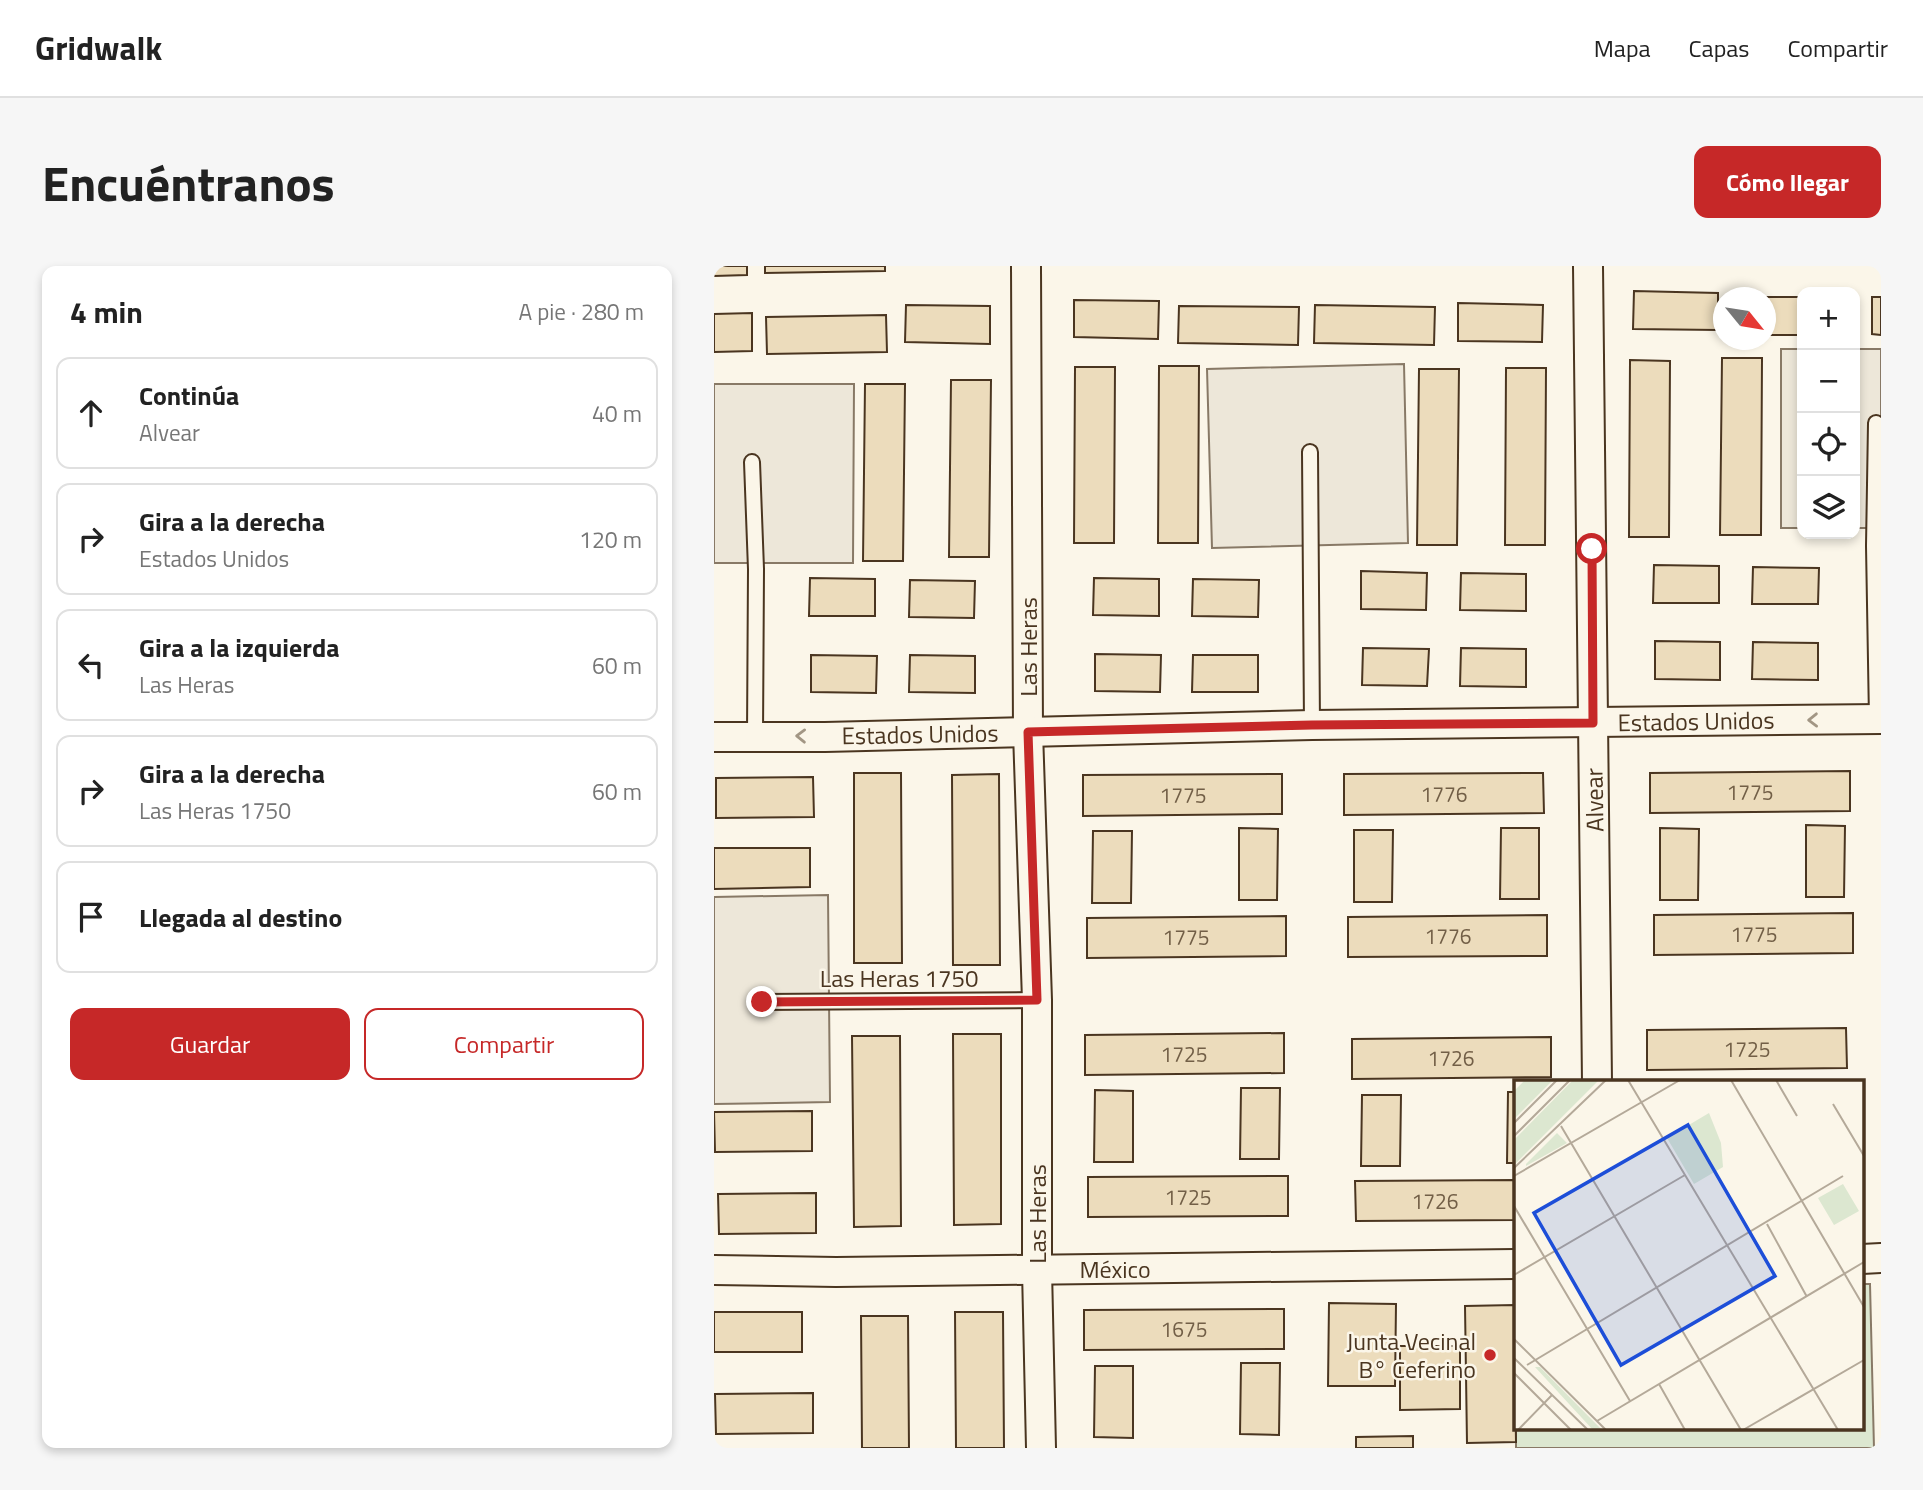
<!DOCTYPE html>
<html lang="es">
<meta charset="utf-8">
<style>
body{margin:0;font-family:"Titillium Web",sans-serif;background:#f6f6f6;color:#222}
.controls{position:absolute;right:21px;top:21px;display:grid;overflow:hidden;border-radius:14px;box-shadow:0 4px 10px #0003}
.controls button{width:63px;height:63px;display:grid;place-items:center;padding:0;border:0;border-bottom:2px solid #e0e0e0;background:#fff;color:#222;font:35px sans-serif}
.compass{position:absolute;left:999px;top:21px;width:63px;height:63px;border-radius:50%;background:#fff;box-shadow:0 4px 10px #0003;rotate:120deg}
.stop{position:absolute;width:21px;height:21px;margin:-16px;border:5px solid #c62828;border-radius:50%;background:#fff}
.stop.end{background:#c62828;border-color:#fff;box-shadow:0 2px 7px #0008}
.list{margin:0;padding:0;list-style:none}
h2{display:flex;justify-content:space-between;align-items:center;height:91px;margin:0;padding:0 28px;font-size:30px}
h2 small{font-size:23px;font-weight:400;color:#767676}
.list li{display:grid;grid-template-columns:46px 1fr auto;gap:21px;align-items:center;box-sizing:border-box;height:112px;margin:0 14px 14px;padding:0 14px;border:2px solid #e0e0e0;border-radius:14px}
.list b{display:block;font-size:26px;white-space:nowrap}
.list p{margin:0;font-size:23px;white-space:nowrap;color:#767676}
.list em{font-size:23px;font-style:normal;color:#767676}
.actions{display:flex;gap:14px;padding:21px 28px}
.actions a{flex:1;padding:16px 0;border:2px solid #c62828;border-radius:14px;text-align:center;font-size:24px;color:#c62828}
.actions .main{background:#c62828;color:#fff}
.icon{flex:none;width:38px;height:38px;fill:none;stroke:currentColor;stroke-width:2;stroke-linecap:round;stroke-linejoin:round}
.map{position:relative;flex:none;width:1167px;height:1182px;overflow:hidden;border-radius:14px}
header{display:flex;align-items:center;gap:42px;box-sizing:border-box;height:98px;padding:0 35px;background:#fff;border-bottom:2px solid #e0e0e0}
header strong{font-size:33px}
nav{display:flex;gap:38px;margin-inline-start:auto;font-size:24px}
.intro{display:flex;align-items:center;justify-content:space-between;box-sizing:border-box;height:168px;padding:0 42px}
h1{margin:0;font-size:49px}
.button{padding:18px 32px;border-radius:14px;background:#c62828;color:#fff;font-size:24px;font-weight:700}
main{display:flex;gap:42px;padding:0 42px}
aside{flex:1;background:#fff;border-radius:14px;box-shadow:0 4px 10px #0003}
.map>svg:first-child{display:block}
.green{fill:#dce7d0;stroke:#887966;stroke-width:2}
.parking{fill:#ede7d9;stroke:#887966;stroke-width:2}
.building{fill:#ecdcbc;stroke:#4a3520;stroke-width:2}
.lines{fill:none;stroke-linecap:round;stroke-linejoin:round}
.service-casing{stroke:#4a3520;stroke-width:18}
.minor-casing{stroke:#4a3520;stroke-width:32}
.service{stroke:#fbf6e9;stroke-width:14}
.minor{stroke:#fbf6e9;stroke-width:28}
.oneway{stroke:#a29684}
.route{stroke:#c62828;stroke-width:9}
.poi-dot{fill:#c62828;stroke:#fbf6e9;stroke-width:2.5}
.labels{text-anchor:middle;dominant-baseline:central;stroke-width:5;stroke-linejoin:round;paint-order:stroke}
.number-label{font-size:21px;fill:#725f47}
.street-label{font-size:24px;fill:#4a3520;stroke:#fbf6e9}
.poi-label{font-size:24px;fill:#4a3520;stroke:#fbf6e9;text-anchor:end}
.inset-road{fill:none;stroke:#b4a999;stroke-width:2}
.view{fill:#1d4ed8;fill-opacity:0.15;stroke:#1d4ed8;stroke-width:3.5}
.inset-edge{fill:none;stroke:#4a3520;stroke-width:3.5}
</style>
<header>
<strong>Gridwalk</strong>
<nav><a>Mapa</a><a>Capas</a><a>Compartir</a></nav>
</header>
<div class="intro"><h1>Encuéntranos</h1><a class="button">Cómo llegar</a></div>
<main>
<aside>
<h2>4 min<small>A pie · 280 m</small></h2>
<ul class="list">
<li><svg class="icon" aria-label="ahead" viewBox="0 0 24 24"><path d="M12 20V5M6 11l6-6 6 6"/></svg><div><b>Continúa</b><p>Alvear</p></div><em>40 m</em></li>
<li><svg class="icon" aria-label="right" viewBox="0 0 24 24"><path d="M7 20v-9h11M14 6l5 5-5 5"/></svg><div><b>Gira a la derecha</b><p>Estados Unidos</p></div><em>120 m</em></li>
<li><svg class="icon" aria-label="left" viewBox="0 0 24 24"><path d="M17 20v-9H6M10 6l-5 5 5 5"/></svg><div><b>Gira a la izquierda</b><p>Las Heras</p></div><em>60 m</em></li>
<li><svg class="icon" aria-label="right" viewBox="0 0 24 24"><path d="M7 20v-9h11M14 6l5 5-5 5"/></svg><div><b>Gira a la derecha</b><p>Las Heras 1750</p></div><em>60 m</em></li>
<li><svg class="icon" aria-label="arrive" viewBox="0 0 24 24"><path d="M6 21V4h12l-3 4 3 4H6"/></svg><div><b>Llegada al destino</b></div></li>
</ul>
<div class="actions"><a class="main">Guardar</a><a>Compartir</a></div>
</aside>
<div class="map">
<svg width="1167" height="1182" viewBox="0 0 1167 1182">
<rect width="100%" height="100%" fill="#fbf6e9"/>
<polygon class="green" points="1148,1018 1156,1018 1160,1182 802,1182 802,1163 1148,1163"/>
<g class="parking">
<rect x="1067" y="83" width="21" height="179"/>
<rect x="1141" y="83" width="26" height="179"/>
<polygon points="690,98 694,277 498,282 493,103"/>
<polygon points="0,118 140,118 139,297 0,297"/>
<polygon points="114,629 116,836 0,838 0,631"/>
</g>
<g class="building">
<polygon points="0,0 33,0 33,9 0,10"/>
<polygon points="51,0 171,0 171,5 51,7"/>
<polygon points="920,25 1004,27 1004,64 919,63"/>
<polygon points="1021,31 1088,31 1088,69 1052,69 1052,32"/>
<polygon points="1158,31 1167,31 1167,69 1158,68"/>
<polygon points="360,34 445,35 444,73 360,71"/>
<polygon points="744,37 829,39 828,76 744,75"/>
<polygon points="192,39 276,40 276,78 191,76"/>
<polygon points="601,39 721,41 720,79 600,77"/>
<polygon points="465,40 585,41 584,79 464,77"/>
<polygon points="38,47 38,85 0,86 0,48"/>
<polygon points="172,49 173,86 53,88 52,51"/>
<polygon points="1008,92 1048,92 1047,269 1006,269"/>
<polygon points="916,94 956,95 955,271 915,271"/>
<polygon points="445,100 485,100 484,277 444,277"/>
<polygon points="361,101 401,101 400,277 360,277"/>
<polygon points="792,102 832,102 831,279 791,279"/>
<polygon points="705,103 745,103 743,279 703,279"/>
<polygon points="237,114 277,114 275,291 235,291"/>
<polygon points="151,118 191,118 189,295 149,295"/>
<polygon points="940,299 1005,300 1005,337 939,337"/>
<polygon points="1039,301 1105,302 1104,338 1038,338"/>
<polygon points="647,305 713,307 712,344 647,343"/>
<polygon points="747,307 812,308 812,345 746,344"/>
<polygon points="96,312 161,313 161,350 95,350"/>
<polygon points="380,312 445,313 445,350 379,349"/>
<polygon points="479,313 545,314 544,351 478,350"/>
<polygon points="196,314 261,315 260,352 195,351"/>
<polygon points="941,375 1006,376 1006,414 941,413"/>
<polygon points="1039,376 1104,377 1104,414 1038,413"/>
<polygon points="649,382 715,383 713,420 648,419"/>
<polygon points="747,382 812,383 812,421 746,420"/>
<polygon points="381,388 447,389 446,426 381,425"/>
<polygon points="97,389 163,390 162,427 97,426"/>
<polygon points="196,389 261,390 261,427 195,426"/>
<polygon points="479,389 544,389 544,426 478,426"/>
<polygon points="1136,505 1136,545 936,547 936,507"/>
<polygon points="140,507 187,507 188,697 140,697"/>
<polygon points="829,507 830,547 630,549 630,508"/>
<polygon points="285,508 286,699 239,699 238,509"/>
<polygon points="568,508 568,548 369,550 369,509"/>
<polygon points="99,511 100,551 2,552 2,512"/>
<polygon points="1092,559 1131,560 1130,631 1092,631"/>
<polygon points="525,562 564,563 563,634 525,634"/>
<polygon points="787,562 825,562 825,633 786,633"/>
<polygon points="946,562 985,563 984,634 946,634"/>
<polygon points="640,564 679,564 678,636 640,636"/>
<polygon points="379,565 418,565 417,637 378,637"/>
<polygon points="0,582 96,582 96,621 0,623"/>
<polygon points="1139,647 1139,687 940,689 940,649"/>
<polygon points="833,649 833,690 634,691 634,651"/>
<polygon points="572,650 572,690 373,692 373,652"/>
<polygon points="1132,762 1133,802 933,804 933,764"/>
<polygon points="570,767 570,807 371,809 371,769"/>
<polygon points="239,768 287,768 287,958 240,959"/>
<polygon points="138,770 186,770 187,960 140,961"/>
<polygon points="837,771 837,811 638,813 638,773"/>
<polygon points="527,822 566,822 565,893 526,893"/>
<polygon points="381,824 419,825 419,896 380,896"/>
<polygon points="794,826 801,826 801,897 793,897"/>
<polygon points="648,829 687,829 686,900 647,900"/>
<polygon points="98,845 98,885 1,886 0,846"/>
<polygon points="574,910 574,950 374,951 374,911"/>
<polygon points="801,914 801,954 642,955 641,915"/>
<polygon points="102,927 102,967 5,968 4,928"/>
<polygon points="615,1037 682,1038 681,1120 614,1120"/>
<polygon points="800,1039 802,1176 753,1177 751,1040"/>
<polygon points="570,1043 570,1083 370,1084 370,1044"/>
<rect x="0" y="1046" width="88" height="40"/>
<polygon points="241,1046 289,1046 290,1182 242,1182"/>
<polygon points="147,1050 194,1050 195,1182 148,1182"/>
<polygon points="686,1080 746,1080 746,1143 686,1144"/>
<polygon points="527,1097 566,1097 565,1169 526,1168"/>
<polygon points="381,1100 419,1100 419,1172 380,1171"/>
<polygon points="99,1127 99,1167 2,1168 1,1128"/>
<polygon points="699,1170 699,1182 642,1182 642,1171"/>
</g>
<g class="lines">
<defs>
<g id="service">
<polyline points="1162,157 1160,280 1163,453"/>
<polyline points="596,186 598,459"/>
<polyline points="38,196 42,303 41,469"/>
<polyline points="48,736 323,734"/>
</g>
<g id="minor">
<polyline points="312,0 314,466 323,734 323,1004 327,1182"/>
<polyline points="874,0 883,816"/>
<polyline points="0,471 111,471 598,459 1167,453"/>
<polyline points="1148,993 1167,992"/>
<polyline points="0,1004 122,1006 801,998"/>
</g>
</defs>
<use href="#service" class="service-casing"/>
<use href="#minor" class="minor-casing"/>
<use href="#service" class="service"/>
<use href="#minor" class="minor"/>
</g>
<defs><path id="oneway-chevron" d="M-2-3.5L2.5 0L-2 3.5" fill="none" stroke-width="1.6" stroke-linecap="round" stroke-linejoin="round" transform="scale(1.75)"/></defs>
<g class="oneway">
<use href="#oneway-chevron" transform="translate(1099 454) rotate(179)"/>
<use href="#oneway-chevron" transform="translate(87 470) rotate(-179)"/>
</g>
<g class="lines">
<polyline class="route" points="48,736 323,734 314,466 598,459 879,457 878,283"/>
</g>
<circle class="poi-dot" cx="776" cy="1089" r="7"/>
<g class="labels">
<g class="number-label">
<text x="1036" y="526">1775</text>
<text x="730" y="528">1776</text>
<text x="469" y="529">1775</text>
<text x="1040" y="668">1775</text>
<text x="734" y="670">1776</text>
<text x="472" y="671">1775</text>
<text x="1033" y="783">1725</text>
<text x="470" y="788">1725</text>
<text x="737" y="792">1726</text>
<text x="474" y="931">1725</text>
<text x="721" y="935">1726</text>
<text x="470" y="1063">1675</text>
</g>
<g class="street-label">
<text transform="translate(314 381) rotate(-90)">Las Heras</text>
<text transform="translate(982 455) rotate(-1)">Estados Unidos</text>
<text transform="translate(206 468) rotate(-1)">Estados Unidos</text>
<text transform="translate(880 534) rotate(-91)">Alvear</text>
<text x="185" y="712">Las Heras 1750</text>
<text transform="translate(323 948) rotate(-90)">Las Heras</text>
<text x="401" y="1003">México</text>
</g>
<g class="poi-label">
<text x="762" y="1075">Junta Vecinal<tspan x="762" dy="28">B° Ceferino</tspan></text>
</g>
</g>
<g transform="translate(800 814)">
<rect width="350" height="350" fill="#fbf6e9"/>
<path d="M11 0H39L0 39V11ZM59 0H85L0 85V60ZM195 33 207 63 209 87 180 104 153 58ZM43 53 53 63 12 86V84ZM329 104 345 131 320 145 304 118ZM21 287H26L88 350H79Z" fill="#dce7d0"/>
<path class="inset-road" d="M114 0 324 350M217 0 350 227M262 0 283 36M319 24 350 76M0 43 43 0M47 46 227 350M0 56 56 0M0 88 92 0M0 96 166 0M0 126 116 321M253 144 293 217M0 195 171 95M0 259 92 350M0 278 74 350M13 285 329 96M0 293 57 350M145 304 171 350M83 341 350 182M4 350 38 315M229 350 350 280"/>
<path class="view" d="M174 45 261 196 107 285 20 133Z"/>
<rect width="350" height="350" class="inset-edge"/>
</g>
</svg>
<div class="controls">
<button>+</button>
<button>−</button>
<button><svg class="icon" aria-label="locate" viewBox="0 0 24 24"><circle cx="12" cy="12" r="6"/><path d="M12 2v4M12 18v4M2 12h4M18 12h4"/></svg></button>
<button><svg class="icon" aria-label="layers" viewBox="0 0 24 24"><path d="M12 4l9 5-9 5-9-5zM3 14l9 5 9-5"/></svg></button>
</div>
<svg class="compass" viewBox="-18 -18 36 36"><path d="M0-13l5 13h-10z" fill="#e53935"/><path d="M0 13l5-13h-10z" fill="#767676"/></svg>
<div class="stop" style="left:878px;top:283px"></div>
<div class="stop end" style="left:48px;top:736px"></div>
</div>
</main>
